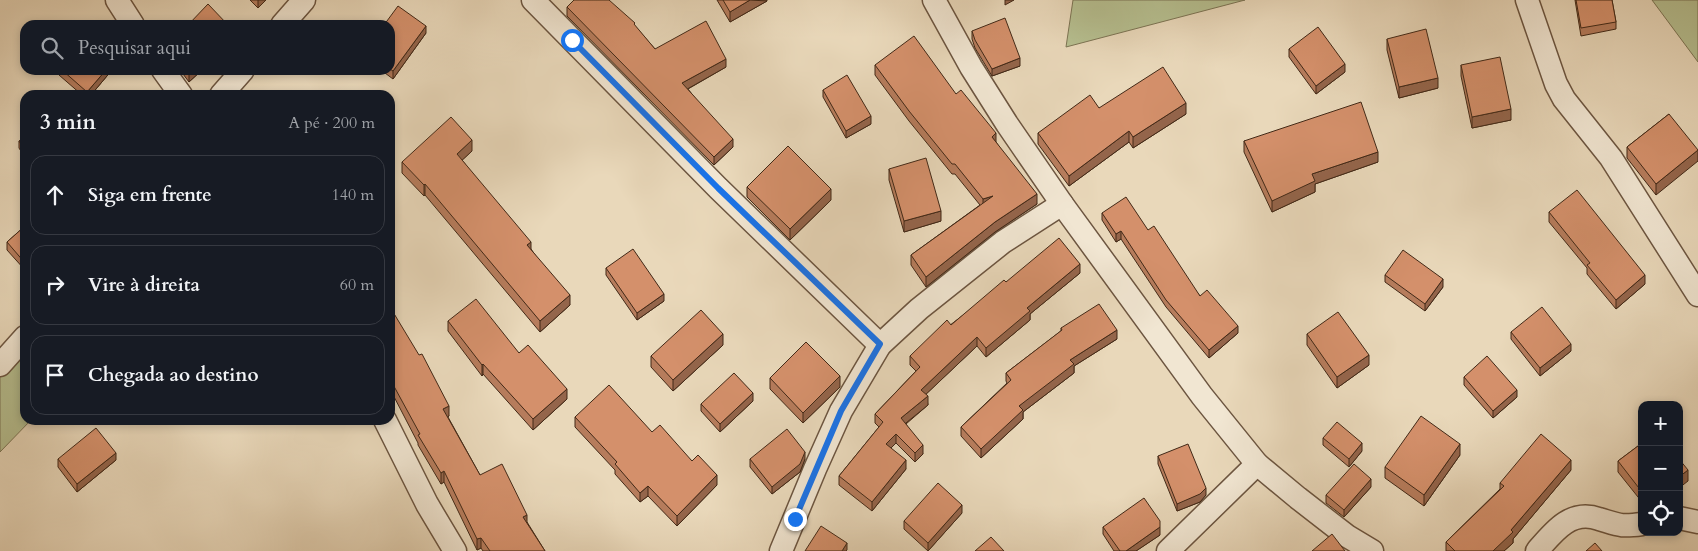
<!DOCTYPE html>
<html lang="pt">
<meta charset="utf-8">
<style>
body{margin:0;font-family:Cardo,serif;background:#242831;color:#f1f3f6}
.controls{position:absolute;right:15px;bottom:15px;display:grid;overflow:hidden;border-radius:10px;box-shadow:0 2px 8px #0003}
.controls button{width:45px;height:45px;display:grid;place-items:center;padding:0;border:0;border-bottom:1px solid #363941;background:#171b24;color:#f1f3f6;font:25px sans-serif}
.stop{position:absolute;width:15px;height:15px;margin:-11px;border:4px solid #1a73e8;border-radius:50%;background:#fff}
.stop.end{background:#1a73e8;border-color:#fff;box-shadow:0 1px 5px #0008}
.list{margin:0;padding:0;list-style:none}
h2{display:flex;justify-content:space-between;align-items:center;height:65px;margin:0;padding:0 20px;font-size:21px}
h2 small{font-size:16px;font-weight:400;color:#9ea1a6}
.list li{display:grid;grid-template-columns:32px 1fr auto;gap:15px;align-items:center;box-sizing:border-box;height:80px;margin:0 10px 10px;padding:0 10px;border:1px solid #363941;border-radius:15px}
.list b{display:block;font-size:19px;white-space:nowrap}
.list em{font-size:16px;font-style:normal;color:#9ea1a6}
.icon{flex:none;width:28px;height:28px;fill:none;stroke:currentColor;stroke-width:2;stroke-linecap:round;stroke-linejoin:round}
.map{position:relative;flex:none;width:1698px;height:551px;overflow:hidden}
.search{position:absolute;background:#171b24;box-shadow:0 2px 8px #0003;left:20px;top:20px;width:375px;height:55px;display:flex;align-items:center;gap:12px;box-sizing:border-box;padding:0 18px;border-radius:15px;color:#9ea1a6;font-size:19px}
.panel{position:absolute;background:#171b24;box-shadow:0 2px 8px #0003;left:20px;top:90px;width:375px;height:335px;border-radius:15px}
.map>svg:first-child{display:block}
.green{fill:#b6bf90;stroke:#7c7454}
.lines{fill:none;stroke-linecap:round;stroke-linejoin:round}
.street-casing{stroke:#6c5540;stroke-width:25}
.street{stroke:#f1e6d2;stroke-width:22}
.wall{fill:#b67c5c;stroke:#422917}
.shaded-wall{fill:#94654b;stroke:#422917}
.building{fill:#d4906b;stroke:#422917}
.route{stroke:#1a73e8;stroke-width:6}
</style>
<div class="map">
<svg width="1698" height="551" viewBox="0 0 1698 551">
<rect width="100%" height="100%" fill="#e9d8ba"/>
<filter id="stains"><feTurbulence type="fractalNoise" baseFrequency=".004" numOctaves="4"/><feColorMatrix values="0 0 0 0 .2 0 0 0 0 .09 0 0 0 0 .02 0 0 0 .5 -.17"/></filter>
<radialGradient id="worn" r=".72"><stop offset=".6" stop-color="#630" stop-opacity="0"/><stop offset="1" stop-color="#630" stop-opacity=".3"/></radialGradient>
<g class="green">
<polygon points="1073,0 1245,0 1066,47"/>
<polygon points="1652,0 1698,0 1698,62"/>
<polygon points="25,325 25,420 31,420 0,452 0,351"/>
</g>
<g class="lines">
<defs>
<g id="street">
<polyline points="117,0 133,25"/>
<polyline points="533,0 718,188 880,345"/>
<polyline points="934,0 971,67 1007,124 1062,204 1202,396 1257,464 1298,498 1347,536 1372,551"/>
<polyline points="1527,0 1556,84 1564,99 1611,158 1698,295"/>
<polyline points="282,25 304,0"/>
<polyline points="163,70 181,95"/>
<polyline points="221,95 243,70"/>
<polyline points="0,365 25,337"/>
<polyline points="385,420 427,504 455,551"/>
<polyline points="1679,518 1698,522"/>
<polyline points="781,551 815,469 841,411 880,345 919,309 1003,242 1062,204"/>
<polyline points="1168,551 1257,464"/>
<path d="M1537 551C1554 531 1571 509 1599 519 1619 525 1620 527 1642 524"/>
</g>
</defs>
<use href="#street" class="street-casing"/>
<use href="#street" class="street"/>
</g>
<g class="wall">
<polygon points="250,0 266,0 258,8"/>
<polygon points="717,0 767,0 767,1 730,22"/>
<polygon points="1575,0 1612,0 1616,22 1616,29 1581,36"/>
<polygon points="567,7 635,26 655,49 726,67 688,89 733,147 714,165 567,16"/>
<polygon points="390,25 426,33 393,79 381,70 390,70"/>
<polygon points="972,31 1020,66 992,76 975,48 972,39"/>
<polygon points="1387,39 1438,88 1399,98 1387,50"/>
<polygon points="1289,49 1345,72 1316,94 1289,57"/>
<polygon points="875,65 956,94 996,142 1037,204 995,232 926,287 911,265 911,255 980,205 955,174 952,174 909,121 875,75"/>
<polygon points="1461,65 1511,120 1472,128 1461,76"/>
<polygon points="59,70 112,70 91,95 82,95 59,75"/>
<polygon points="180,70 202,70 189,82"/>
<polygon points="823,90 871,124 846,138 823,97"/>
<polygon points="1099,108 1186,114 1133,148 1129,142 1069,186 1038,144 1038,133"/>
<polygon points="1669,114 1656,195 1627,158 1627,147"/>
<polygon points="25,137 25,158 19,148 19,141"/>
<polygon points="1244,141 1378,162 1315,184 1315,192 1272,212 1244,152"/>
<polygon points="472,151 462,160 531,249 570,305 540,332 425,195 424,196 402,173 402,162"/>
<polygon points="889,169 941,221 904,232 889,180"/>
<polygon points="747,187 831,200 790,240 747,197"/>
<polygon points="1549,212 1645,284 1616,309 1587,274 1587,268 1549,222"/>
<polygon points="1102,213 1148,230 1200,296 1238,333 1209,358 1166,307 1121,239 1116,242 1102,220"/>
<polygon points="25,226 25,270 7,250 7,242"/>
<polygon points="606,268 664,301 637,320 606,275"/>
<polygon points="1080,273 1030,314 1030,320 986,357 977,346 926,394 928,405 906,424 923,454 915,462 896,443 891,448 906,469 872,511 839,485 839,476 879,427 875,423 875,414 916,371 910,365 910,356 1006,282"/>
<polygon points="1385,275 1443,287 1425,311 1385,282"/>
<polygon points="390,307 449,416 448,417 480,475 527,522 545,551 483,551 481,548 477,550 444,482 441,484 418,445 418,443 390,389"/>
<polygon points="448,321 519,353 567,399 533,430 483,374 482,376 448,331"/>
<polygon points="1061,328 1117,339 1074,366 1074,373 1023,412 1023,419 981,458 961,436 961,427 1007,383 1006,381 1006,373 1061,331"/>
<polygon points="1511,332 1571,351 1540,376 1511,339"/>
<polygon points="1307,334 1369,365 1337,388 1307,345"/>
<polygon points="723,345 673,391 651,367 651,356"/>
<polygon points="1464,377 1517,397 1493,418 1464,385"/>
<polygon points="770,378 840,387 803,423 770,389"/>
<polygon points="753,401 720,432 701,411 701,404"/>
<polygon points="575,417 652,432 692,461 717,485 677,526 648,496 640,502 615,474 615,470 575,427"/>
<polygon points="1323,438 1362,451 1349,467 1323,445"/>
<polygon points="1642,443 1642,502 1618,472 1618,461"/>
<polygon points="1460,455 1424,506 1385,478 1385,467"/>
<polygon points="1158,456 1206,495 1200,502 1177,511 1158,464"/>
<polygon points="58,459 116,460 77,492 58,467"/>
<polygon points="750,459 805,459 800,472 772,494 750,467"/>
<polygon points="1571,470 1513,539 1513,543 1504,551 1446,551 1446,542 1500,489 1500,483"/>
<polygon points="1371,487 1344,517 1326,503 1326,495"/>
<polygon points="962,513 928,551 904,529 904,521"/>
<polygon points="1103,527 1160,535 1136,551 1114,551 1103,534"/>
</g>
<g class="shaded-wall">
<polygon points="258,0 266,0 258,8"/>
<polygon points="750,0 767,1 730,22 730,12"/>
<polygon points="1005,0 1014,0 1005,5"/>
<polygon points="426,26 426,33 393,79 393,71"/>
<polygon points="1020,58 1020,66 992,76 992,69"/>
<polygon points="726,59 726,67 682,92 682,83"/>
<polygon points="1345,64 1345,72 1316,94 1316,86"/>
<polygon points="106,70 112,70 91,95 87,95 87,92"/>
<polygon points="191,70 202,70 189,82 189,72"/>
<polygon points="1438,78 1438,88 1399,98 1399,87"/>
<polygon points="1186,103 1186,114 1133,148 1133,137"/>
<polygon points="1511,109 1511,120 1472,128 1472,117"/>
<polygon points="871,116 871,124 846,138 846,131"/>
<polygon points="1129,131 1129,142 1069,186 1069,176"/>
<polygon points="996,133 996,143 992,137"/>
<polygon points="733,139 733,147 714,165 714,157"/>
<polygon points="472,140 472,151 457,165 457,154"/>
<polygon points="1698,150 1698,161 1656,195 1656,184"/>
<polygon points="1378,152 1378,162 1315,184 1315,192 1272,212 1272,201 1312,174"/>
<polygon points="425,184 425,195 424,196 424,185"/>
<polygon points="831,189 831,200 790,240 790,229"/>
<polygon points="1037,194 1037,204 995,232 926,287 926,277 995,222"/>
<polygon points="993,196 983,209 983,199"/>
<polygon points="941,211 941,221 904,232 904,221"/>
<polygon points="1121,231 1121,239 1116,242 1116,234"/>
<polygon points="531,242 531,252 527,245"/>
<polygon points="1080,264 1080,273 1030,314 1030,320 986,357 986,348 1027,308"/>
<polygon points="1645,275 1645,284 1616,309 1616,300"/>
<polygon points="1443,279 1443,287 1425,311 1425,304"/>
<polygon points="664,294 664,301 637,320 637,313"/>
<polygon points="570,295 570,305 540,332 540,321"/>
<polygon points="1238,326 1238,333 1209,358 1209,350"/>
<polygon points="1117,330 1117,339 1074,366 1074,373 1023,412 1023,419 981,458 981,449 1019,406 1070,360"/>
<polygon points="723,334 723,345 673,391 673,380"/>
<polygon points="977,337 977,346 921,399 921,390"/>
<polygon points="1571,344 1571,351 1540,376 1540,368"/>
<polygon points="1369,355 1369,365 1337,388 1337,377"/>
<polygon points="483,364 483,374 482,376 482,365"/>
<polygon points="840,376 840,387 803,423 803,413"/>
<polygon points="567,389 567,399 533,430 533,419"/>
<polygon points="1517,390 1517,397 1493,418 1493,411"/>
<polygon points="753,393 753,401 720,432 720,424"/>
<polygon points="928,396 928,405 901,427 901,418"/>
<polygon points="449,406 449,416 443,419 443,409"/>
<polygon points="896,434 896,443 886,453 886,444"/>
<polygon points="1362,443 1362,451 1349,467 1349,459"/>
<polygon points="1460,444 1460,455 1424,506 1424,495"/>
<polygon points="923,445 923,454 915,462 915,453"/>
<polygon points="805,452 805,459 800,472 772,494 772,487"/>
<polygon points="116,453 116,460 77,492 77,484"/>
<polygon points="906,460 906,469 872,511 872,502"/>
<polygon points="1571,460 1571,470 1513,539 1513,543 1504,551 1493,551"/>
<polygon points="1688,470 1688,481 1679,488 1679,477"/>
<polygon points="444,471 444,482 441,484 441,473"/>
<polygon points="717,475 717,485 677,526 677,516"/>
<polygon points="1371,479 1371,487 1344,517 1344,510"/>
<polygon points="648,486 648,496 640,502 640,493"/>
<polygon points="1206,488 1206,495 1200,502 1177,511 1177,504"/>
<polygon points="962,505 962,513 928,551 928,543"/>
<polygon points="527,515 527,525 523,517"/>
<polygon points="1160,527 1160,535 1136,551 1126,551"/>
<polygon points="481,538 481,548 477,550 477,539"/>
<polygon points="847,543 847,550 846,551 842,551"/>
</g>
<g class="building">
<polygon points="574,0 609,0 635,23 634,24 655,49 706,21 726,59 682,83 733,139 714,157 567,7"/>
<polygon points="723,0 750,0 730,12"/>
<polygon points="1576,0 1612,0 1616,22 1581,28"/>
<polygon points="208,4 228,25 188,25"/>
<polygon points="398,6 426,26 393,71 390,69 390,25 384,25"/>
<polygon points="1005,18 1020,58 992,69 975,40 972,31"/>
<polygon points="1318,27 1345,64 1316,86 1289,49"/>
<polygon points="1426,29 1438,78 1399,87 1387,39"/>
<polygon points="914,36 956,94 961,90 996,133 992,137 1037,194 995,222 926,277 911,255 993,196 983,199 955,164 952,164 909,111 875,65"/>
<polygon points="1500,57 1511,109 1472,117 1461,65"/>
<polygon points="1163,67 1186,103 1133,137 1129,131 1069,176 1038,133 1090,95 1099,108"/>
<polygon points="62,70 106,70 87,92"/>
<polygon points="847,75 871,116 846,131 823,90"/>
<polygon points="1361,102 1378,152 1312,174 1315,181 1272,201 1244,141"/>
<polygon points="1669,114 1698,150 1656,184 1627,147"/>
<polygon points="451,117 472,140 457,154 531,242 527,245 570,295 540,321 425,184 424,185 402,162"/>
<polygon points="25,137 25,151 19,141"/>
<polygon points="788,146 831,189 790,229 747,187"/>
<polygon points="926,158 941,211 904,221 889,169"/>
<polygon points="1577,190 1645,275 1616,300 1587,265 1590,263 1549,212"/>
<polygon points="1126,197 1148,230 1154,226 1200,296 1207,290 1238,326 1209,350 1166,300 1121,231 1116,234 1102,213"/>
<polygon points="25,226 25,263 7,242"/>
<polygon points="1059,238 1080,264 1027,308 1030,311 986,348 977,337 921,390 928,396 901,418 923,445 915,453 896,434 886,444 906,460 872,502 839,476 883,422 875,414 920,367 910,356 947,320 951,325 1004,280 1006,282"/>
<polygon points="633,249 664,294 637,313 606,268"/>
<polygon points="1403,250 1443,279 1425,304 1385,275"/>
<polygon points="476,299 519,353 528,345 567,389 533,419 483,364 482,365 448,321"/>
<polygon points="1099,304 1117,330 1070,360 1074,364 1019,406 1023,410 981,449 961,427 1011,380 1006,373 1062,330 1061,328"/>
<polygon points="390,307 419,355 422,354 449,406 443,409 480,475 502,464 527,515 523,517 545,551 490,551 481,538 477,539 444,471 441,473 418,435 420,434 390,379"/>
<polygon points="1542,307 1571,344 1540,368 1511,332"/>
<polygon points="701,310 723,334 673,380 651,356"/>
<polygon points="1338,312 1369,355 1337,377 1307,334"/>
<polygon points="806,342 840,376 803,413 770,378"/>
<polygon points="1487,356 1517,390 1493,411 1464,377"/>
<polygon points="734,373 753,393 720,424 701,404"/>
<polygon points="609,385 652,432 660,425 692,461 698,455 717,475 677,516 648,486 640,493 615,464 617,462 575,417"/>
<polygon points="1421,416 1460,444 1424,495 1385,467"/>
<polygon points="1337,422 1362,443 1349,459 1323,438"/>
<polygon points="96,428 116,453 77,484 58,459"/>
<polygon points="787,429 805,452 800,464 772,487 750,459"/>
<polygon points="1541,434 1571,460 1511,530 1513,532 1493,551 1455,551 1446,542 1504,486 1500,483"/>
<polygon points="1642,443 1642,492 1618,461"/>
<polygon points="1188,444 1206,488 1200,494 1177,504 1158,456"/>
<polygon points="1679,459 1688,470 1679,477"/>
<polygon points="1354,464 1371,479 1344,510 1326,495"/>
<polygon points="938,483 962,505 928,543 904,521"/>
<polygon points="1144,498 1160,521 1160,527 1126,551 1120,551 1103,527"/>
<polygon points="821,526 847,543 842,551 805,551"/>
<polygon points="1332,534 1345,551 1312,551"/>
<polygon points="991,537 1004,551 975,551"/>
<polygon points="1595,543 1602,551 1586,551"/>
</g>
<g class="lines">
<polyline class="route" points="572,40 718,188 880,344 841,411 795,519"/>
</g>
<rect width="100%" height="100%" filter="url(#stains)"/>
<rect width="100%" height="100%" fill="url(#worn)"/>
</svg>
<div class="controls">
<button>+</button>
<button>−</button>
<button><svg class="icon" aria-label="locate" viewBox="0 0 24 24"><circle cx="12" cy="12" r="6"/><path d="M12 2v4M12 18v4M2 12h4M18 12h4"/></svg></button>
</div>
<div class="stop" style="left:572px;top:40px"></div>
<div class="stop end" style="left:795px;top:519px"></div>
<div class="search"><svg class="icon" aria-label="search" viewBox="0 0 24 24"><circle cx="10" cy="10" r="6"/><path d="M15 15l6 6"/></svg>Pesquisar aqui</div>
<section class="panel">
<h2>3 min<small>A pé · 200 m</small></h2>
<ul class="list">
<li><svg class="icon" aria-label="ahead" viewBox="0 0 24 24"><path d="M12 20V5M6 11l6-6 6 6"/></svg><div><b>Siga em frente</b></div><em>140 m</em></li>
<li><svg class="icon" aria-label="right" viewBox="0 0 24 24"><path d="M7 20v-9h11M14 6l5 5-5 5"/></svg><div><b>Vire à direita</b></div><em>60 m</em></li>
<li><svg class="icon" aria-label="arrive" viewBox="0 0 24 24"><path d="M6 21V4h12l-3 4 3 4H6"/></svg><div><b>Chegada ao destino</b></div></li>
</ul>
</section>
</div>
